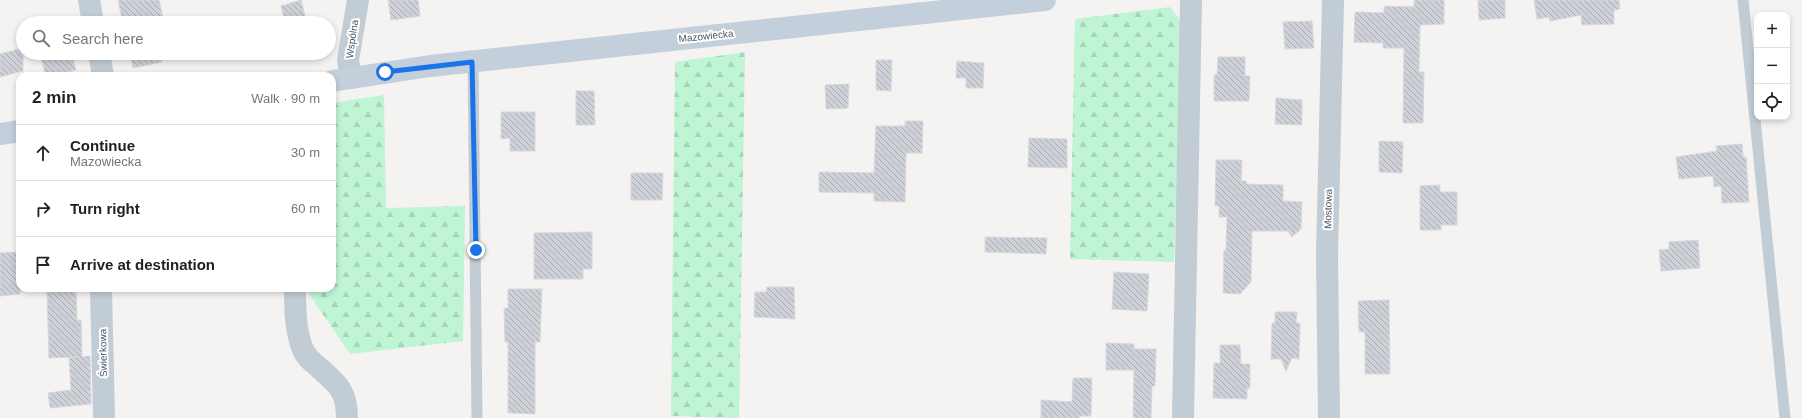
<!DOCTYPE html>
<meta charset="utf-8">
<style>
body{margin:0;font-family:Arial,sans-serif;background:#f6f6f6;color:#222}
.controls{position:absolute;right:12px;top:12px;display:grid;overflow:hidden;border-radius:8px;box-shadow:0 2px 6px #0003}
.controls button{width:36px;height:36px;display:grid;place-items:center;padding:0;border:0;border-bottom:1px solid #e0e0e0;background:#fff;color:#222;font:20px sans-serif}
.stop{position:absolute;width:12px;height:12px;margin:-9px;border:3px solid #1a73e8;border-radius:50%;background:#fff}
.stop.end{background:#1a73e8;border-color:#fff;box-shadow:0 1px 4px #0008}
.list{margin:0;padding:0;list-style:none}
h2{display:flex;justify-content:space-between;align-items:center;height:52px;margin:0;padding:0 16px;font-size:17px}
h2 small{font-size:13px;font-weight:400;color:#767676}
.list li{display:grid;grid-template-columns:26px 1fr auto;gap:12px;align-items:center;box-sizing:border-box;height:56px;padding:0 16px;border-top:1px solid #e0e0e0}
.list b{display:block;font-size:15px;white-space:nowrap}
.list p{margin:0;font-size:13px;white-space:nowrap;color:#767676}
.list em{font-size:13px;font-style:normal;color:#767676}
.icon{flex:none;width:22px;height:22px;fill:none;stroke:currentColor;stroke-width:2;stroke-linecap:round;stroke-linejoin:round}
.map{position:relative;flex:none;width:1802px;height:418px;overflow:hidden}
.search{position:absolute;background:#fff;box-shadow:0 2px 6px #0003;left:16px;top:16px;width:320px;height:44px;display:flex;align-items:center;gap:10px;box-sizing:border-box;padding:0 14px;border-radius:22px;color:#767676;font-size:15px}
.panel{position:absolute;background:#fff;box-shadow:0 2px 6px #0003;left:16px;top:72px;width:320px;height:220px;border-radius:12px}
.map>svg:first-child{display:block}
.forest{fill:url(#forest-firs)}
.building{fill:url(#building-back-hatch);stroke:#d6d8de}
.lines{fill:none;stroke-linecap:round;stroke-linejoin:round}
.lane{stroke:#c2ccd5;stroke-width:11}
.street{stroke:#c2ccd5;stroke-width:22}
.secondary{stroke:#c4cfdc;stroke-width:22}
.route{stroke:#1a73e8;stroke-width:5}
.labels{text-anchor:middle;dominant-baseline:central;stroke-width:4;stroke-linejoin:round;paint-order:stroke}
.street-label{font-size:10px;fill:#485562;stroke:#fff}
</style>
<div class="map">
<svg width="1802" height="418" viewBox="0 0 1802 418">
<defs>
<pattern id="forest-firs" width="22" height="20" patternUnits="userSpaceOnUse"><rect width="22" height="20" fill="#bff4d4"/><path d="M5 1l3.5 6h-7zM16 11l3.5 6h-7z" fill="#a6d3b9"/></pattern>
<pattern id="building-back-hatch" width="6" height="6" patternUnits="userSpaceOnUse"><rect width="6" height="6" fill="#ced1d8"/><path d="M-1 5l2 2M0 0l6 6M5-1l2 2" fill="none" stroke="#a9acb3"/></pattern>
</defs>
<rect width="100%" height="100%" fill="#f5f2f2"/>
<g class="forest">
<polygon points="1170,7 1183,24 1174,262 1070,259 1075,19"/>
<polygon points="745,52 739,418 671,416 675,62"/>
<polygon points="384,95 386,208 465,206 463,341 350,354 305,288 332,288 332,103"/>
</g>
<g class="building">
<polygon points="118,0 159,0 164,23 123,23"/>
<polygon points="301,0 307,23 285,23 281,6"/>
<polygon points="388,0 418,0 420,16 391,20"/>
<polygon points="1414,0 1444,0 1444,24 1420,25 1419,72 1424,72 1423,123 1403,123 1404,48 1383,48 1383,43 1354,42 1355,12 1384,13 1384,6 1414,7"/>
<polygon points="1478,0 1505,0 1505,18 1479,20"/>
<polygon points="1534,0 1619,0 1620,9 1614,10 1614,24 1582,25 1581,15 1550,21 1549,17 1537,19"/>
<polygon points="1312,21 1314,48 1285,49 1283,22"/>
<polygon points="23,48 23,71 0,77 0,54"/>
<polygon points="40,53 71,53 76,70 46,76"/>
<polygon points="130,53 161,53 162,62 133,68"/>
<polygon points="1218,57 1245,57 1245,76 1250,76 1249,101 1214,101 1214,75 1217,75"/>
<polygon points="876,60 892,60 891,91 876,90"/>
<polygon points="957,61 984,63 983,88 966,88 966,78 956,78"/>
<polygon points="849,84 848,108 826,109 825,85"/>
<polygon points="576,91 594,91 595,125 576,125"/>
<polygon points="1276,98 1302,100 1302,125 1275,124"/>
<polygon points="501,112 535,112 535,151 510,151 510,138 501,139"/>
<polygon points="905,121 923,121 922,153 906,153 905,202 874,201 874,193 819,192 819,172 874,173 876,126 905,126"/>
<polygon points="1029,138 1067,139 1067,168 1028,167"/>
<polygon points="1379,141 1403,142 1402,173 1379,172"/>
<polygon points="1742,144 1743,157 1746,157 1749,202 1722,203 1721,186 1714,187 1713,176 1679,179 1676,157 1717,151 1716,146"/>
<polygon points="1216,160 1242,160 1241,181 1246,181 1246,184 1283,185 1283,201 1302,202 1301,229 1292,237 1288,231 1252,231 1251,282 1240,294 1223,293 1224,250 1226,250 1227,217 1219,217 1219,206 1215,206"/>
<polygon points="631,173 663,173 662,200 631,200"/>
<polygon points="1440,185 1440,192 1457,192 1457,225 1441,225 1441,230 1420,230 1420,186"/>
<polygon points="592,232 592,269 583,269 583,279 534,279 534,233"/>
<polygon points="985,237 1047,238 1046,254 985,252"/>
<polygon points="1698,240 1700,268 1661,271 1659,250 1669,249 1669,242"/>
<polygon points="20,252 20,294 0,296 0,253"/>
<polygon points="1114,272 1149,274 1147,311 1112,309"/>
<polygon points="767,287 794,287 795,319 754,317 755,292 766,292"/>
<polygon points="508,289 542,289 540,342 535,342 535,414 508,413 508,342 505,342 504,308 508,308"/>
<polygon points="76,291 77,320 81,320 82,357 90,356 91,404 50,408 48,393 71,390 69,358 78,357 49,358 47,292"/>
<polygon points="1389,300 1390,374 1365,374 1365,332 1359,332 1358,301"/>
<polygon points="1275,312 1297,312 1296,323 1300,323 1299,359 1292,358 1286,371 1281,359 1271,359 1272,323 1275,323"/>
<polygon points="1106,343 1134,344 1134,349 1156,349 1155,386 1152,386 1151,418 1133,418 1134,370 1106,370"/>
<polygon points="1220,345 1240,345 1241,364 1250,364 1250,388 1247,388 1247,399 1213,398 1214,363 1220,363"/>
<polygon points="1073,378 1092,378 1091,416 1080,416 1080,418 1041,418 1041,400 1072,402"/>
</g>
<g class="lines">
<g class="lane">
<polyline points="1743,0 1785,418"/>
<polyline points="473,62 477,418"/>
</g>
<g class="street">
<polyline points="89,0 93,23"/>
<polyline points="99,53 103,76"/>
<polyline points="351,78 348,60 358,0"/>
<polyline points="101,288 104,418"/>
<path d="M295 288C295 309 295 332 304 352 307 357 312 362 316 365 336 383 347 389 347 418"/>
<polyline points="1183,418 1191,0"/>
<polyline points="1329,418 1327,256 1333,0"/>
</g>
<g class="secondary">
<polyline points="332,81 430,66 1045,0"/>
<polyline points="0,134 20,131"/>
</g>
</g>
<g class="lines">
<polyline class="route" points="385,72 472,62 476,250"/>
</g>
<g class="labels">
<g class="street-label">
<text transform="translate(706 36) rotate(-6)">Mazowiecka</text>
<text transform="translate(352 39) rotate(-82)">Wspólna</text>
<text transform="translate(1328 209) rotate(-89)">Mostowa</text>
<text transform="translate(103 353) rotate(-91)">Świerkowa</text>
</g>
</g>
</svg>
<div class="controls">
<button>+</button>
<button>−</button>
<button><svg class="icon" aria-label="locate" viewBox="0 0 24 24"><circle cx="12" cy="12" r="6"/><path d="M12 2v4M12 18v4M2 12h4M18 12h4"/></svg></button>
</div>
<div class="stop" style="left:385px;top:72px"></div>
<div class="stop end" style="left:476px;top:250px"></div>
<div class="search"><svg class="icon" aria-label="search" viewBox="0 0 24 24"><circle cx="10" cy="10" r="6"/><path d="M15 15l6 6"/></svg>Search here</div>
<section class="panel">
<h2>2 min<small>Walk · 90 m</small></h2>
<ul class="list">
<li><svg class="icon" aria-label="ahead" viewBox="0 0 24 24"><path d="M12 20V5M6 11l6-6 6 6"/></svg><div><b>Continue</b><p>Mazowiecka</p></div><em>30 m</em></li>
<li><svg class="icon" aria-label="right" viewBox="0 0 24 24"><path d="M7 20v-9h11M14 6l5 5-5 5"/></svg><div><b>Turn right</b></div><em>60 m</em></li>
<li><svg class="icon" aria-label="arrive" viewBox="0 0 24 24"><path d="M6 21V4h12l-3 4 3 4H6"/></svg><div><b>Arrive at destination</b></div></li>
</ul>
</section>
</div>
